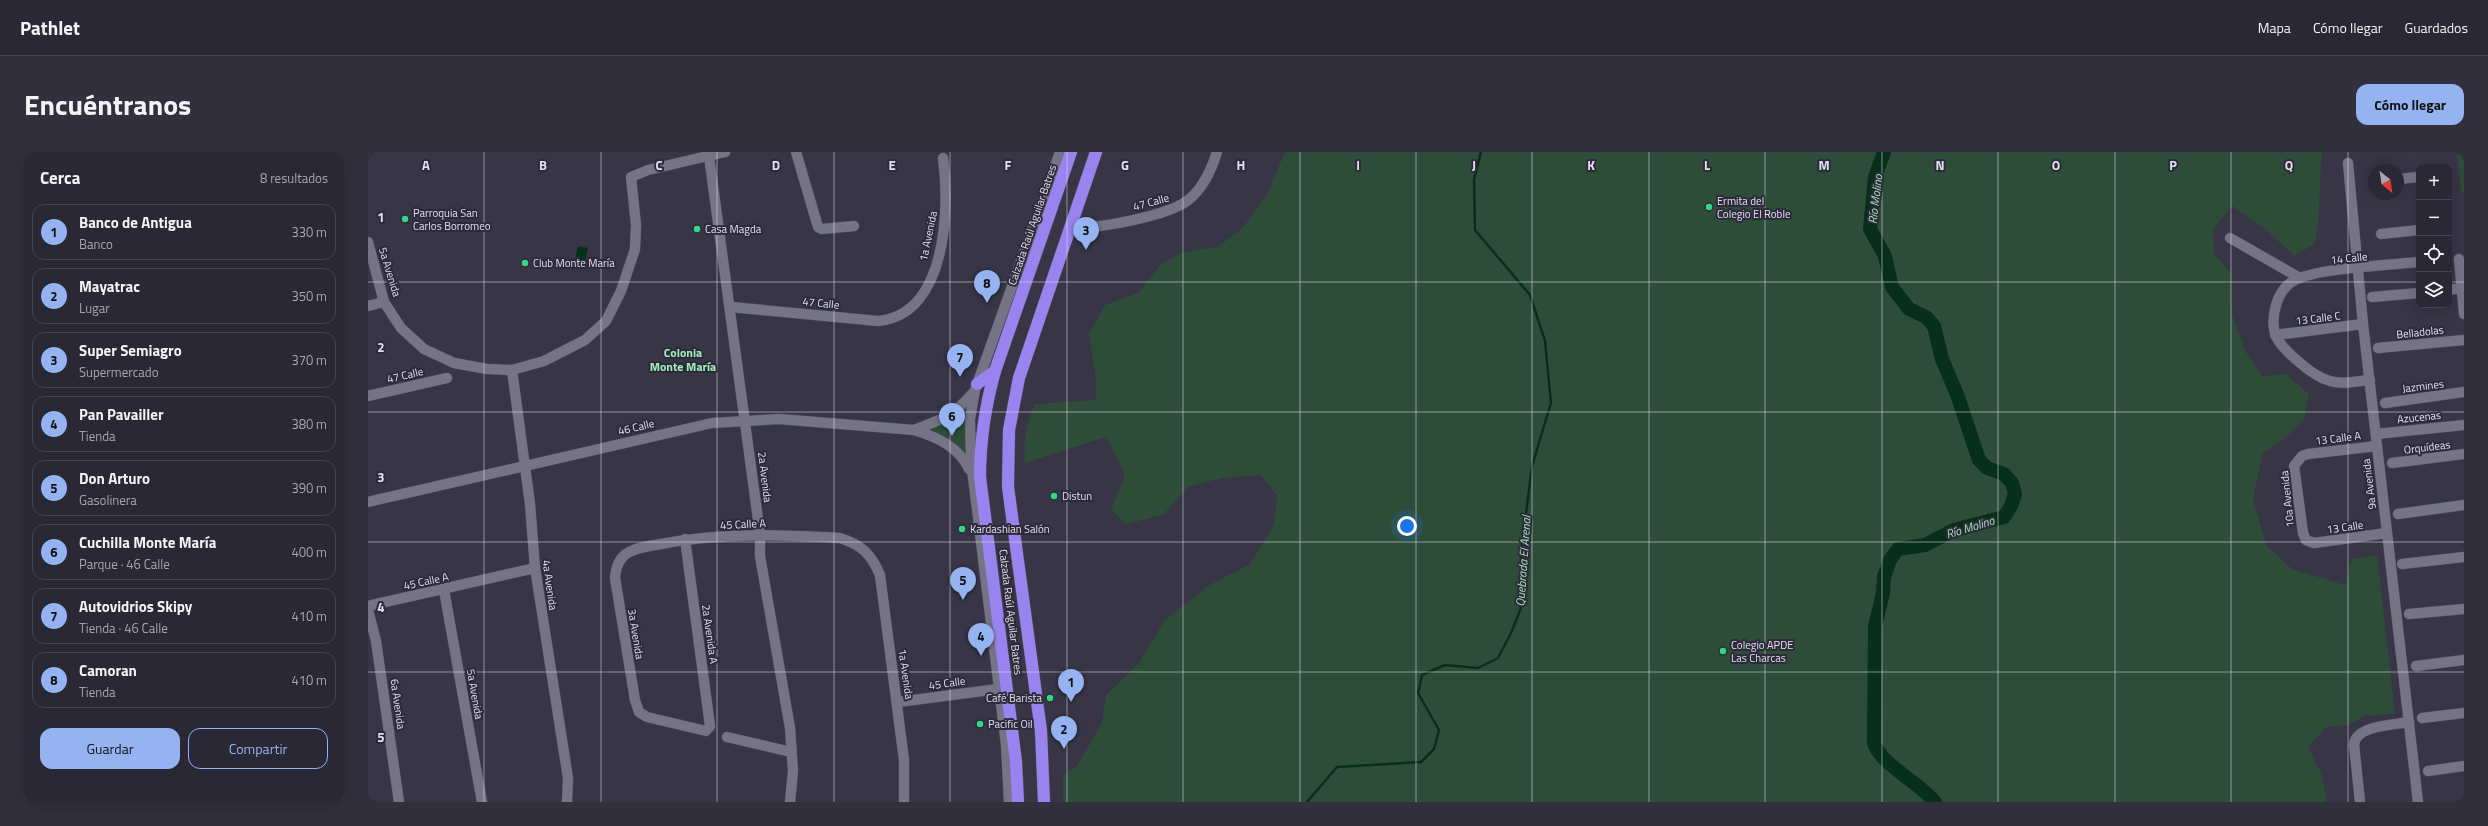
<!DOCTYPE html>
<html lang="es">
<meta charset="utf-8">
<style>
body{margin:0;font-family:"Titillium Web",sans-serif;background:#31303c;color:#f1f3f6}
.controls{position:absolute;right:12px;top:12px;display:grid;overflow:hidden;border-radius:8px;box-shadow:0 4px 16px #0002}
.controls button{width:36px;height:36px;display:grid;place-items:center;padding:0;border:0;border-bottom:1px solid #45444f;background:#292834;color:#f1f3f6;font:20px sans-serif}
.compass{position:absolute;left:2000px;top:12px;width:36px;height:36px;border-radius:50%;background:#292834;box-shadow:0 4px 16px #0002;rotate:150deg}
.you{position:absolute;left:1039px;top:374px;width:14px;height:14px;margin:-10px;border:3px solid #fff;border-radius:50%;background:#1a73e8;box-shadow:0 0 0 6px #1a73e833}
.badge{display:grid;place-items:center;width:26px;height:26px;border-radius:50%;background:#95b2f1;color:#111;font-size:13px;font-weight:700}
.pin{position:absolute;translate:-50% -33px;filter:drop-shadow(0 1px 2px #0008)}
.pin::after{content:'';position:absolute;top:21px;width:14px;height:12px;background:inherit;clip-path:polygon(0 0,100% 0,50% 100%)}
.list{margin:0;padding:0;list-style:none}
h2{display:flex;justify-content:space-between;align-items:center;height:52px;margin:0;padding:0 16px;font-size:17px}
h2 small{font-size:13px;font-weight:400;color:#a5a6ac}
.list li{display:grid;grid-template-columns:26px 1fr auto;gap:12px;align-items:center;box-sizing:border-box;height:56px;margin:0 8px 8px;padding:0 8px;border:1px solid #45444f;border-radius:12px}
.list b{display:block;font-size:15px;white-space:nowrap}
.list p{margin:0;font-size:13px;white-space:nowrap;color:#a5a6ac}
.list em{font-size:13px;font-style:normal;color:#a5a6ac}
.actions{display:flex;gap:8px;padding:12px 16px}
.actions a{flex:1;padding:9px 0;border:1px solid #95b2f1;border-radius:12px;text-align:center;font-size:14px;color:#95b2f1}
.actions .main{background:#95b2f1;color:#111}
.icon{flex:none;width:22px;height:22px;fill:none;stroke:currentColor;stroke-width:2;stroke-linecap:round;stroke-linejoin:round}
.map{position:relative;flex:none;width:2096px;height:650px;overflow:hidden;border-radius:12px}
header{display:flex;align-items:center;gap:24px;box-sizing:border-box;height:56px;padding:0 20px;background:#292834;border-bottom:1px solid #45444f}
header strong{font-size:19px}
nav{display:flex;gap:22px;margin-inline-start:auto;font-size:14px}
.intro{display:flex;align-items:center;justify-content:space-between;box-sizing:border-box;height:96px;padding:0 24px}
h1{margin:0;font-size:28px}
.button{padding:10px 18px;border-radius:12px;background:#95b2f1;color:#111;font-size:14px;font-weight:700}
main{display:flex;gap:24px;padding:0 24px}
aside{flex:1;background:#292834;border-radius:12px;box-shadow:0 4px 16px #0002}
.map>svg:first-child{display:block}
.green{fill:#2e4d39}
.water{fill:#082f19}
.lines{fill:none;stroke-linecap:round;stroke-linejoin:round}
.stream{stroke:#082f19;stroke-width:2.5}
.river{stroke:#082f19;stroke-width:14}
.minor-casing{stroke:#555361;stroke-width:11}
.highway-casing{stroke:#555361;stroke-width:13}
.minor{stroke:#757386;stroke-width:10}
.highway{stroke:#9984ef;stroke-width:12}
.grid{fill:none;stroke:#e1e0eb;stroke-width:1;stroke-opacity:0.55}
.poi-dot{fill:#35d881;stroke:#2d2b3b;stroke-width:1.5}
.labels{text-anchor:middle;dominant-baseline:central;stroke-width:4;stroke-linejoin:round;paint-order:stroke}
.poi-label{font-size:11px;fill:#e1e0eb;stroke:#2d2b3b;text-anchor:start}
.street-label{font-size:11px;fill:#e1e0eb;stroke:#2d2b3b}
.water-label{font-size:12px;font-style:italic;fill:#a0e0b5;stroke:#2d2b3b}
.neighbourhood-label{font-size:12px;font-weight:bold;fill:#a2ebba;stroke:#2d2b3b}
.grid-label{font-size:13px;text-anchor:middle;font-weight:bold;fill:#e1e0eb;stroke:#2d2b3b;stroke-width:4;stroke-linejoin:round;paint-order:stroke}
</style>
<header>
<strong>Pathlet</strong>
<nav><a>Mapa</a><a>Cómo llegar</a><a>Guardados</a></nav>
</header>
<div class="intro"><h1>Encuéntranos</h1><a class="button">Cómo llegar</a></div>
<main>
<aside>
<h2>Cerca<small>8 resultados</small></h2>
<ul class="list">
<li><span class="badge">1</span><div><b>Banco de Antigua</b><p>Banco</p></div><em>330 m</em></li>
<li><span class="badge">2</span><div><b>Mayatrac</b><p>Lugar</p></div><em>350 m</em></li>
<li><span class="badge">3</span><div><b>Super Semiagro</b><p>Supermercado</p></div><em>370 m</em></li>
<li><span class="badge">4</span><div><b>Pan Pavailler</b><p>Tienda</p></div><em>380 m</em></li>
<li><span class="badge">5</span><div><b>Don Arturo</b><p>Gasolinera</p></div><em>390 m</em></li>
<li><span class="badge">6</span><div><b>Cuchilla Monte María</b><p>Parque · 46 Calle</p></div><em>400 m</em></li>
<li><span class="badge">7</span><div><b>Autovidrios Skipy</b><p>Tienda · 46 Calle</p></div><em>410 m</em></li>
<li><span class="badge">8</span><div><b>Camoran</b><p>Tienda</p></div><em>410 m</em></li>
</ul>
<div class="actions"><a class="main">Guardar</a><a>Compartir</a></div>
</aside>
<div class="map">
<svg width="2096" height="650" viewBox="0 0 2096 650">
<rect width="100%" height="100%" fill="#373546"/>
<g class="green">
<path d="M917 0H1954C1951 31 1953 61 1947 91L1927 104 1897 77 1864 54 1845 78 1846 102 1863 121 1864 163 1878 200 1894 224 1918 222 1941 242 1936 267 1916 287 1895 301 1885 346 1898 393 1924 417 1977 433 1984 407 2009 403 2027 562 1996 564 1981 573 1958 575 1940 595 1953 621 1959 647 1957 650H695V622L709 614 734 571 738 543 771 511 797 468 840 434 882 412 906 373 909 343 892 323 854 326 820 335 795 363 758 372 743 358 757 323 738 285 657 311C655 289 658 271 667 252L728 248V228L721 182 737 153 770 141 793 112 816 100 849 95 874 77 899 42Z"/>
<polygon points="2089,0 2096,0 2096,43 2093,38"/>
<polygon points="601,250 599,309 546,278"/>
</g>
<polygon class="water" points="210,94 220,96 215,115 206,114"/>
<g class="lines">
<polyline class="stream" points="939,650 969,615 1053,610 1066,597 1071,578 1050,541 1054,523 1077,513 1110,516 1130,506 1143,481 1153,456 1153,402 1164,314 1183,251 1177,189 1162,143 1107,78 1106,28 1113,0"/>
<path class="river" d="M1516 0 1507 25 1502 77 1517 104 1524 135 1541 157 1558 165 1566 174 1574 207 1590 245 1611 308 1619 316 1636 322 1644 331 1647 342 1643 354 1636 365 1586 378 1557 393 1530 397 1522 408 1516 425 1515 441 1507 474 1506 591C1512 612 1552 631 1567 650"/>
<defs>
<g id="minor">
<polyline points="428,0 450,75 454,77 486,74"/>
<polyline points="341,4 392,382 392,404 422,576 425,619 422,650"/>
<polyline points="1980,11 1995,172 2050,650"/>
<polyline points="2030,27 2051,25"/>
<path d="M703 74C726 79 800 63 819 49 835 37 843 19 849 0"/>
<polyline points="2013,82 2051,78"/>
<polyline points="1862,86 1932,126"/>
<polyline points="0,90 16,150 33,176 56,197 86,211 119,217 144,218 176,209 217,188 238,169 253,139 267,97 268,73 263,25 280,18 357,0"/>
<polyline points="2091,107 2096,162"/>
<polyline points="2081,138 2093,136"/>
<polyline points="2004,145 2051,141"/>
<polyline points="0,154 16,150"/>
<path d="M363 155 510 169C579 163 582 56 575 6"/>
<polyline points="1907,183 1995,172"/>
<polyline points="2010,196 2096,188"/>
<polyline points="144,218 162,352 167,416 200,626 199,650"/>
<path d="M2002 228C1989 229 1975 233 1962 229 1951 226 1940 218 1931 210 1911 193 1900 182 1908 153 1911 143 1915 135 1925 129 1947 116 2022 113 2051 110"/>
<polyline points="0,244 79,226"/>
<polyline points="2017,251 2096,240"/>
<polyline points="546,278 584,263 605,241"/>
<polyline points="2008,282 2096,273"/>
<polyline points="2009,294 1940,302 1934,304 1926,314 1935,381 1938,388 1946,391 2019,381"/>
<polyline points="2024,311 2096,302"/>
<path d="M0 350 344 271 411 267 546 278C569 285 591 295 601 317"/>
<polyline points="2030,362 2096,353"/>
<path d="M317 387 342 574 338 579 279 565 271 560 267 548 247 426C248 416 250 408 258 402 268 395 282 394 293 392 353 380 412 383 472 386 494 393 503 402 512 423L536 608V650"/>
<polyline points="2034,412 2096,405"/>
<polyline points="76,438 114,650"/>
<polyline points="0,454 167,416"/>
<polyline points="0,458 8,489 31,650"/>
<polyline points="2041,462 2096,457"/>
<polyline points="2048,514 2096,508"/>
<polyline points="530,550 630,537"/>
<polyline points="2054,566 2096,561"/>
<polyline points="359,585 423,600"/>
<polyline points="2060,619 2096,614"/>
<polyline points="641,650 638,593 603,309 602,267 607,238 692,0"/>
<path d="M1992 650 1986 592C1989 573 2026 573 2041 570"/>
</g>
<g id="highway">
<polyline points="609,232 627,219"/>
<path d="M650 650 648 610 612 325C612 288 617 255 627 219L703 0"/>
<polyline points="676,650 673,579 640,335 641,278 651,226 728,0"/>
</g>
</defs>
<use href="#minor" class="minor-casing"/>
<use href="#highway" class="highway-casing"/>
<use href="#minor" class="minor"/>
<use href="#highway" class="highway"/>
</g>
<path class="grid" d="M116 0V650M233 0V650M349 0V650M466 0V650M582 0V650M699 0V650M815 0V650M932 0V650M1048 0V650M1164 0V650M1281 0V650M1397 0V650M1514 0V650M1630 0V650M1747 0V650M1863 0V650M1980 0V650M0 130H2051M2081 130H2096M0 260H2096M0 390H2096M0 520H2096"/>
<g class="poi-dot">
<circle cx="1341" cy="55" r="4"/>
<circle cx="37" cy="67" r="4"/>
<circle cx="329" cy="77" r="4"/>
<circle cx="157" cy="111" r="4"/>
<circle cx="686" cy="344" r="4"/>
<circle cx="594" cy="377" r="4"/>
<circle cx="1355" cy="499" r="4"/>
<circle cx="682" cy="546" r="4"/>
<circle cx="612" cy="572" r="4"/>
</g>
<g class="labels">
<g class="poi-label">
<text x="1349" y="49">Ermita del<tspan x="1349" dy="13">Colegio El Roble</tspan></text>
<text x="45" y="61">Parroquia San<tspan x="45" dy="13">Carlos Borromeo</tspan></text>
<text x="337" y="77">Casa Magda</text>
<text x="165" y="111">Club Monte María</text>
<text x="694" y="344">Distun</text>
<text x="602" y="377">Kardashian Salón</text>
<text x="1363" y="493">Colegio APDE<tspan x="1363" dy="13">Las Charcas</tspan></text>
<text x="674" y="546" text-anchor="end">Café Barista</text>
<text x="620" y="572">Pacific Oil</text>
</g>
<g class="street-label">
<text transform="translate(783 50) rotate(-15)">47 Calle</text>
<text transform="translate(664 73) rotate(-71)">Calzada Raúl Aguilar Batres</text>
<text transform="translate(560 84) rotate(-78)">1a Avenida</text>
<text transform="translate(1981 106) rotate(-6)">14 Calle</text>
<text transform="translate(22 120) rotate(73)">5a Avenida</text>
<text transform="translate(453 151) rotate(6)">47 Calle</text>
<text transform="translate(1950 166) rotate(-7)">13 Calle C</text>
<text transform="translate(2052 180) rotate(-6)">Belladolas</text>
<text transform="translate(37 223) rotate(-13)">47 Calle</text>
<text transform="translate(2055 234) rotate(-7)">Jazmines</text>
<text transform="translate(2051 265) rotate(-6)">Azucenas</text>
<text transform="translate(268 275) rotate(-13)">46 Calle</text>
<text transform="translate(1970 286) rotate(-7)">13 Calle A</text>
<text transform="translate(2059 295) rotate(-7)">Orquídeas</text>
<text transform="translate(397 325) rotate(83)">2a Avenida</text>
<text transform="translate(2001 332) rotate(-97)">9a Avenida</text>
<text transform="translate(1919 347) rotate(-96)">10a Avenida</text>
<text transform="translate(375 372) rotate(-3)">45 Calle A</text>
<text transform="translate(1977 375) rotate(-8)">13 Calle</text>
<text transform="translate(58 429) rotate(-12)">45 Calle A</text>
<text transform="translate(182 433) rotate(82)">4a Avenida</text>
<text transform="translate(643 460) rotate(83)">Calzada Raúl Aguilar Batres</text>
<text transform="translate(268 482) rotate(81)">3a Avenida</text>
<text transform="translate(342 482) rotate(82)">2a Avenida A</text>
<text transform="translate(538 522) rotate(82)">1a Avenida</text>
<text transform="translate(579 531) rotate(-8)">45 Calle</text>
<text transform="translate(107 542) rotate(80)">5a Avenida</text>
<text transform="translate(30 552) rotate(82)">6a Avenida</text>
</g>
<g class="water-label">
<text transform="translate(1507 47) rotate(-83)">Río Molino</text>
<text transform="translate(1602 375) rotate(-17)">Río Molino</text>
<text transform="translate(1155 409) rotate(-86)">Quebrada El Arenal</text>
</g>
<g class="neighbourhood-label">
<text x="315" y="200">Colonia<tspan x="315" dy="14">Monte María</tspan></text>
</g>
</g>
<g class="grid-label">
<text x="58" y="18">A</text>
<text x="175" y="18">B</text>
<text x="291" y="18">C</text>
<text x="408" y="18">D</text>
<text x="524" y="18">E</text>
<text x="640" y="18">F</text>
<text x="757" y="18">G</text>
<text x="873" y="18">H</text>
<text x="990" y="18">I</text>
<text x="1106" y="18">J</text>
<text x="1223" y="18">K</text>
<text x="1339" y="18">L</text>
<text x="1456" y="18">M</text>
<text x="1572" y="18">N</text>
<text x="1688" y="18">O</text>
<text x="1805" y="18">P</text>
<text x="1921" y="18">Q</text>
<text x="13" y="70">1</text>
<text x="13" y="200">2</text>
<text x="13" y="330">3</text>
<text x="13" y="460">4</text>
<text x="13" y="590">5</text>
</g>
</svg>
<div class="controls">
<button>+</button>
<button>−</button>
<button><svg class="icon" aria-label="locate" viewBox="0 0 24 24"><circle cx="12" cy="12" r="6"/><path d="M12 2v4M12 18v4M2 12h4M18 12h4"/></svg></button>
<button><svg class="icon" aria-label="layers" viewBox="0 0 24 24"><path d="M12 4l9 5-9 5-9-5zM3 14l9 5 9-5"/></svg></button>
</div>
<svg class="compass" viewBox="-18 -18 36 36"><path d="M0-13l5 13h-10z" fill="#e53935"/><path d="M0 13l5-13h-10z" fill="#a5a6ac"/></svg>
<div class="you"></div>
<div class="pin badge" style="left:703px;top:550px">1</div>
<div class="pin badge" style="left:696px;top:597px">2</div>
<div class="pin badge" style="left:718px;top:98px">3</div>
<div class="pin badge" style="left:613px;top:504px">4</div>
<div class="pin badge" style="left:595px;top:448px">5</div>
<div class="pin badge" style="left:584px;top:284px">6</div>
<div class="pin badge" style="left:592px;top:225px">7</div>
<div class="pin badge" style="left:619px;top:151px">8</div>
</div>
</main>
